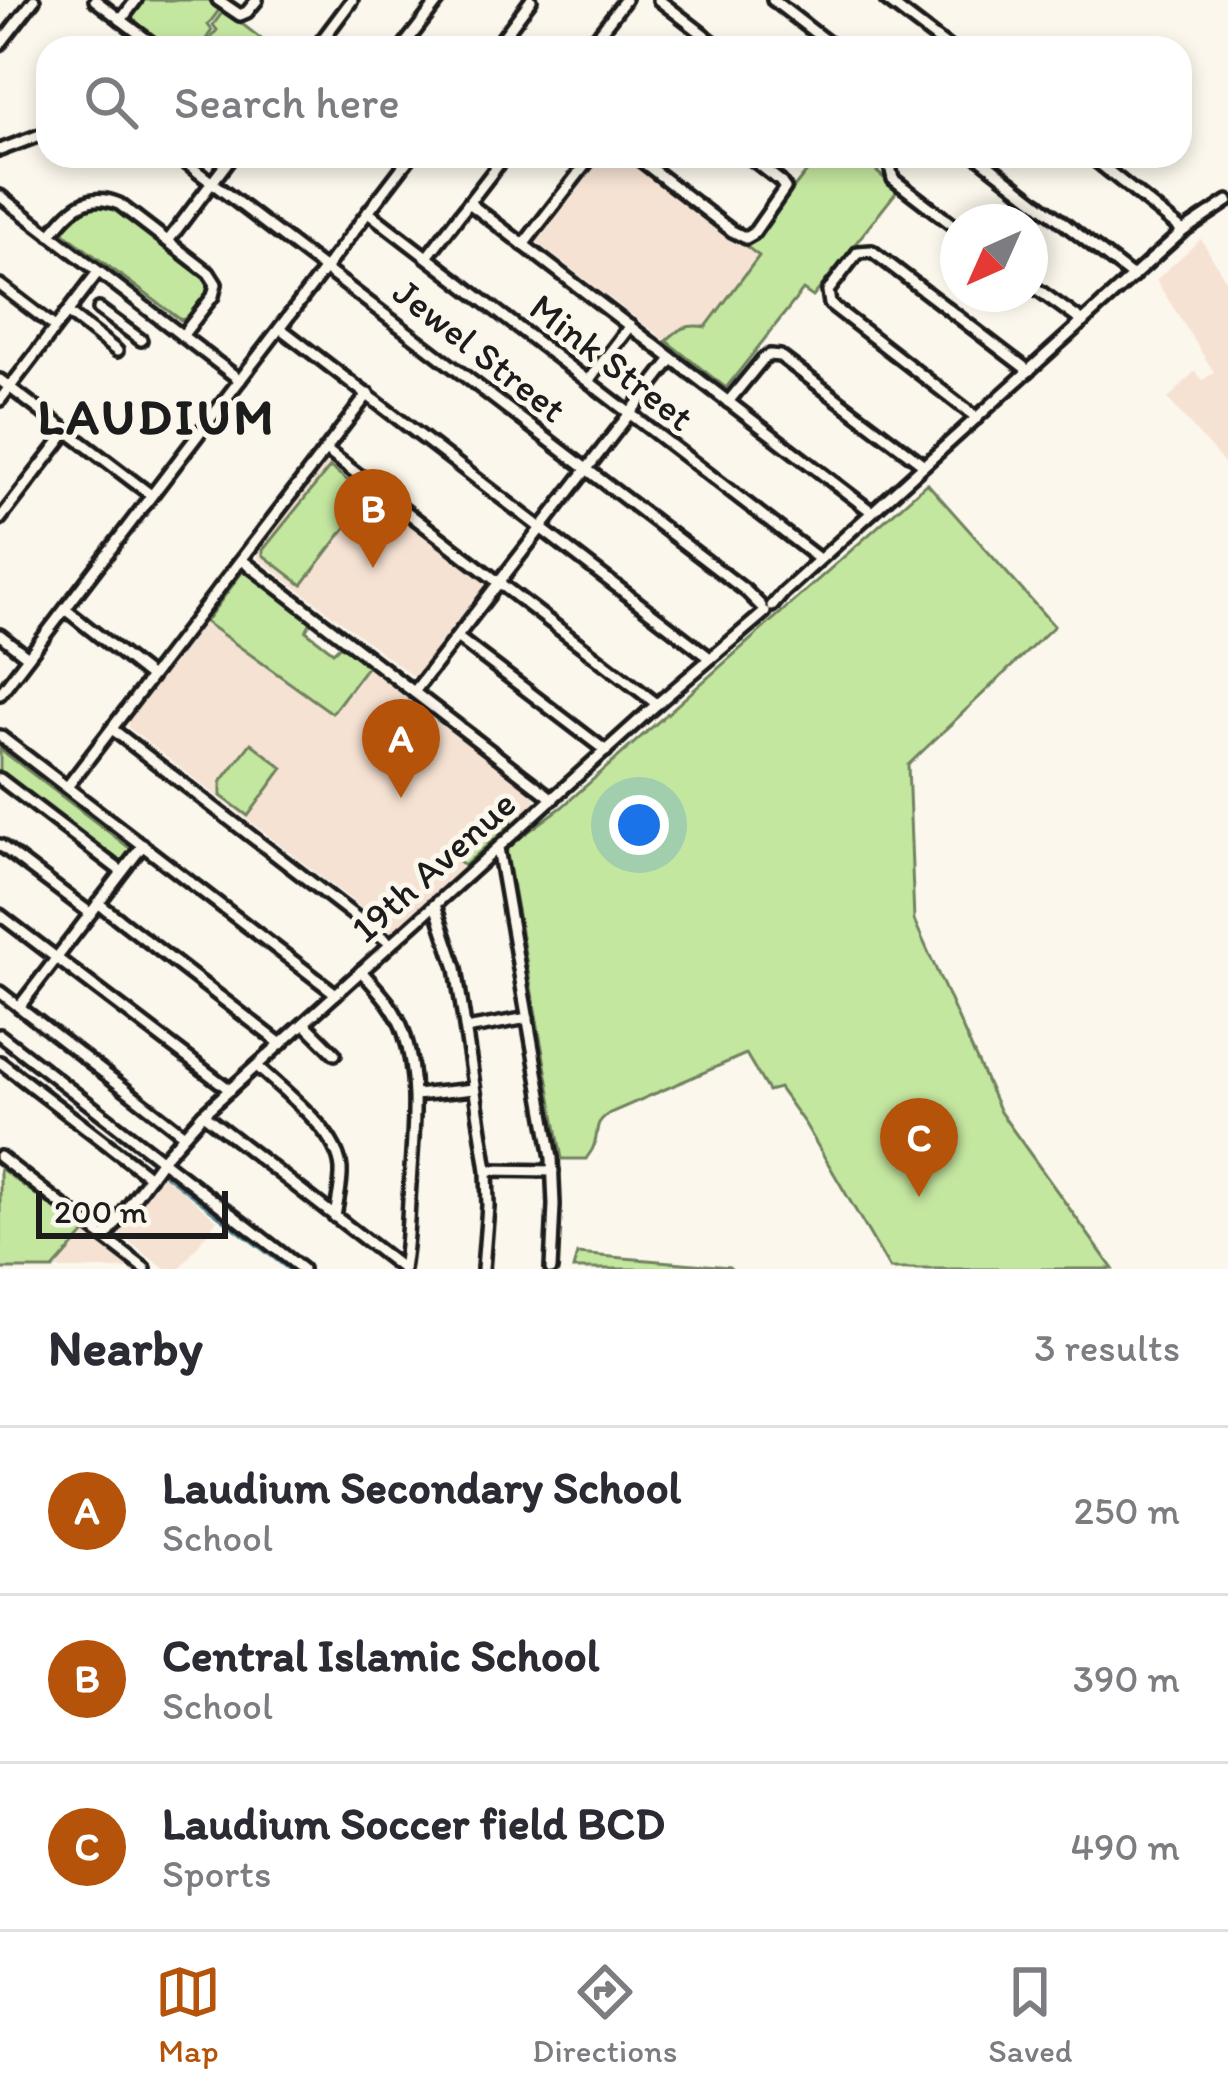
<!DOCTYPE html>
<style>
body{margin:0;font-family:Itim,sans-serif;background:#f7f7f7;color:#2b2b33}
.compass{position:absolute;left:940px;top:204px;width:108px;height:108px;border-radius:50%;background:#fff;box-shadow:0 6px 18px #0003;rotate:225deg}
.scale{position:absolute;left:36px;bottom:30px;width:192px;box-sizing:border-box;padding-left:12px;border:6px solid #1c1c1c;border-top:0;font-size:33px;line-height:42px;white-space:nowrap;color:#1c1c1c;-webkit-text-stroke:9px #fbf7ec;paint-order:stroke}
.you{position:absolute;left:639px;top:825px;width:42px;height:42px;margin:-30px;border:9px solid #fff;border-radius:50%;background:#1a73e8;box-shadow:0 0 0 18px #1a73e833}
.badge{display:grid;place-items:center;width:78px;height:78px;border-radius:50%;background:#b45309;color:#fff;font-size:39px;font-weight:700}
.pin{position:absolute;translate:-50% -99px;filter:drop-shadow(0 3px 6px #0008)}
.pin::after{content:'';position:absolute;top:63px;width:42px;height:36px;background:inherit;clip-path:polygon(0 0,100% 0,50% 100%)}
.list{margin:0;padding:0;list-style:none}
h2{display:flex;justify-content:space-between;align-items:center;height:156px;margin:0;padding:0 48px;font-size:51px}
h2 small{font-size:39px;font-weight:400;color:#7c7c81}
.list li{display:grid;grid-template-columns:78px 1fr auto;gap:36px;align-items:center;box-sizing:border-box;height:168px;padding:0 48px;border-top:3px solid #e1e1e2}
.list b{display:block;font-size:45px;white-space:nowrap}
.list p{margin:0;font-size:39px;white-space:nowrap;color:#7c7c81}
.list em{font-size:39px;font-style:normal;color:#7c7c81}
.icon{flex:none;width:66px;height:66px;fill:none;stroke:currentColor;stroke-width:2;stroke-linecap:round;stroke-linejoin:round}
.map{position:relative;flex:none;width:1228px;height:1269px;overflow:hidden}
.search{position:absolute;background:#fff;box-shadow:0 6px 18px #0003;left:36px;right:36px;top:36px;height:132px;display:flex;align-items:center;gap:30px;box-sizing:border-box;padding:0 42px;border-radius:36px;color:#7c7c81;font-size:45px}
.sheet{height:660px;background:#fff}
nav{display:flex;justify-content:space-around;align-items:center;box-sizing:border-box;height:168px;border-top:3px solid #e1e1e2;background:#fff;font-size:33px;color:#7c7c81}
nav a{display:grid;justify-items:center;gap:6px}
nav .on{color:#b45309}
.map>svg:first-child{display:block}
.built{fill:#f5e2d3}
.green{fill:#c4e7a0;stroke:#70825e;stroke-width:3}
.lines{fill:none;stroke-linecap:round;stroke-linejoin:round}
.stream{stroke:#5b8995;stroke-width:3}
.minor-casing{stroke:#1c1c1c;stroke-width:18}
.minor{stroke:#fbf7ec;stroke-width:9}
.labels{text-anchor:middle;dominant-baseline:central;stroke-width:10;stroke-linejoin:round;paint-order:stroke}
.street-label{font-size:39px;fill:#1c1c1c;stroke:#fbf7ec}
.district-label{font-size:51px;font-weight:bold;letter-spacing:3px;fill:#1c1c1c;stroke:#fbf7ec}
</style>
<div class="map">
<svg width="1228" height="1269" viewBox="0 0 1228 1269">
<rect width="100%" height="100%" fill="#fbf7ec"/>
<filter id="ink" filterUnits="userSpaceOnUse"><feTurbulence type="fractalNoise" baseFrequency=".00833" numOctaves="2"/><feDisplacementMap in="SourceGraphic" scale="24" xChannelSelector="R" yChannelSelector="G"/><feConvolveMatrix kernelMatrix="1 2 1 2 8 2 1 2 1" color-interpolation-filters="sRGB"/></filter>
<g filter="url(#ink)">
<g class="built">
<polygon points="601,156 626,156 759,256 705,328 691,325 679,329 666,341 536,242"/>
<polygon points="1201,239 1228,284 1228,468 1168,399 1195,371 1203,380 1214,372 1156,280"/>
<polygon points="330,460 487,578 488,589 422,675 414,677 259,559 257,550 321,465"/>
<polygon points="205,622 331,712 370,663 534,792 535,805 394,933 129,728 128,719"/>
<polygon points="164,1176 217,1220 180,1269 165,1269 116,1232 158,1177"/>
<polygon points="86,1232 133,1269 53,1269"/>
</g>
<g class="green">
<polygon points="141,0 209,0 220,9 208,25 212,30 200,48 169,48 129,16"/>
<polygon points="224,10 273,48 202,48 217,30 213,25"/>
<path d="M819 156H890L877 172 898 190 813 297 803 290 726 388 666 341C679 328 687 324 706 327L759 256 747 247Z"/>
<path d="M97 202 116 205 211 282C210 295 194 316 181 320L65 234 64 226 80 208Z"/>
<polygon points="330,467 369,497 302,585 263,555 263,550"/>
<path d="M927 483 1054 626 908 765 914 920 1000 1112 1113 1269H890L805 1124 779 1088 768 1091 746 1054 610 1113C592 1124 600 1130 594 1145 593 1150 589 1154 586 1159H562L506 848 562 807Z"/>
<polygon points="246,567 312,620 306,631 333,652 344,642 370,663 332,713 205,622"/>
<polygon points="251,743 283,768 248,816 221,796 221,782"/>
<polygon points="0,749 131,849 120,863 0,771"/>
<polygon points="502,811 513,823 464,866 453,854"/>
<polygon points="0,1168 86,1232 53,1269 0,1269"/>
<polygon points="577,1254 729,1267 731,1269 573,1269"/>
</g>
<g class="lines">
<polyline class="stream" points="161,1172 288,1269"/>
<defs>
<g id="minor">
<polyline points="95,0 158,48"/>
<polyline points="218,0 240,15 247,12 257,0"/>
<polyline points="659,0 721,48"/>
<polyline points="773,0 835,48"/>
<polyline points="886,0 949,48"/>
<polyline points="121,20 136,0"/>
<polyline points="0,44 34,0"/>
<polyline points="316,48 352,0"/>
<polyline points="402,48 439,0"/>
<polyline points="495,48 531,0"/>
<polyline points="588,48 625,0"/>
<polyline points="0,150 48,132"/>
<polyline points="177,156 746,591 761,606"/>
<polyline points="635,156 732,231 746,238 753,234 785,188 780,181 748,156"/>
<polyline points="897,156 890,166 893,179 958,229"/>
<polyline points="977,156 1133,277"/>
<polyline points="1090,156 1183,231"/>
<polyline points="0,196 240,380"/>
<polyline points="469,203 872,512"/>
<polyline points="368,212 819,559"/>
<path d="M50 235C70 211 86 190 119 204L209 273 216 284 213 296 182 336"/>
<polyline points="168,241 232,156"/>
<polyline points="523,245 592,156"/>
<polyline points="427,257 505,156"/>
<polyline points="1030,284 1083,322"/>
<polyline points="0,285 55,327"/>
<polyline points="99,309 141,340"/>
<polyline points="67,312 117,351"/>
<polyline points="280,328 710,658"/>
<polyline points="0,380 151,495"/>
<polyline points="588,381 630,326"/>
<polyline points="0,400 98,272"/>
<polyline points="728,402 763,359 770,355 780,356 924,465"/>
<polyline points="977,418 830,304 828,291 858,252 872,251 1029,371"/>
<polyline points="326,450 657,704"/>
<polyline points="0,519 67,432"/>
<polyline points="242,560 553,799"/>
<polyline points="772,606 784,592 1183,231 1228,201"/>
<polyline points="66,610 151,677"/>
<polyline points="0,635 28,657"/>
<polyline points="458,638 606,751"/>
<polyline points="414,692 672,359"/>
<polyline points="0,694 411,156"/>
<polyline points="112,729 391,944"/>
<polyline points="0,736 336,994"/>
<polyline points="0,779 122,872"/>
<polyline points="67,787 368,394"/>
<polyline points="0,845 90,913"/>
<polyline points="498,848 552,1158 554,1205 551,1269"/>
<polyline points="98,903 281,1044"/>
<polyline points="435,905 456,968 487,1170 488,1206 483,1269"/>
<polyline points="0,915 230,1090"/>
<path d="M361 971C378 990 396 1008 404 1033 420 1081 413 1134 410 1184 408 1212 408 1241 403 1269"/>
<polyline points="0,992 183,1134"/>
<polyline points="19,1007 143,845"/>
<polyline points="304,1023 335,1054"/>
<polyline points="466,1029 528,1018"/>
<polyline points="0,1035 302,1269"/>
<polyline points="0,1062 150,1177"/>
<path d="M257 1066C283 1091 338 1131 341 1169 342 1184 337 1202 335 1217"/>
<polyline points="415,1095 474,1089"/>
<polyline points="203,1114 403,1269"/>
<polyline points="0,1157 145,1269"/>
<polyline points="487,1170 553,1171"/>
<polyline points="105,1238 162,1160 203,1114 657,704 765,612"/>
</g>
</defs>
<use href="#minor" class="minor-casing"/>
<use href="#minor" class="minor"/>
</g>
</g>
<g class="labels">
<g class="street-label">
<text transform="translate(480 350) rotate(38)">Jewel Street</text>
<text transform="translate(612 362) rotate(38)">Mink Street</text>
<text transform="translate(433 866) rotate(-42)">19th Avenue</text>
</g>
<g class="district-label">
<text x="157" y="416">LAUDIUM</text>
</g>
</g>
</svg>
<svg class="compass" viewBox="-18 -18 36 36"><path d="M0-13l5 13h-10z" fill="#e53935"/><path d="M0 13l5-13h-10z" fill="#7c7c81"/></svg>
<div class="scale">200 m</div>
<div class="you"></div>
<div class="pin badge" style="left:401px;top:798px">A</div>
<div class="pin badge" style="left:373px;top:568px">B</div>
<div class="pin badge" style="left:919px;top:1197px">C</div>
<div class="search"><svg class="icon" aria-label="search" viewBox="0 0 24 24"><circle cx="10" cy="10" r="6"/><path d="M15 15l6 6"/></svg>Search here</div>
</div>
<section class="sheet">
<h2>Nearby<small>3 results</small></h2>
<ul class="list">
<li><span class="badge">A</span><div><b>Laudium Secondary School</b><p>School</p></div><em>250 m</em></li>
<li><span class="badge">B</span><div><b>Central Islamic School</b><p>School</p></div><em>390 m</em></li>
<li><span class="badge">C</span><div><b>Laudium Soccer field BCD</b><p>Sports</p></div><em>490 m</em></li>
</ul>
</section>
<nav>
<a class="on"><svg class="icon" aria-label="map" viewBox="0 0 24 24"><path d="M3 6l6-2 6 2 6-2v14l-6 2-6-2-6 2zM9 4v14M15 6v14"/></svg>Map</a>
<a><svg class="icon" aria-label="directions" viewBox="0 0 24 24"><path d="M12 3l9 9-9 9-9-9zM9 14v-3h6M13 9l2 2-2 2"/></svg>Directions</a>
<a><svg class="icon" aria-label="saved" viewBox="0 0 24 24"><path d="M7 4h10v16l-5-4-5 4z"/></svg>Saved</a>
</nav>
